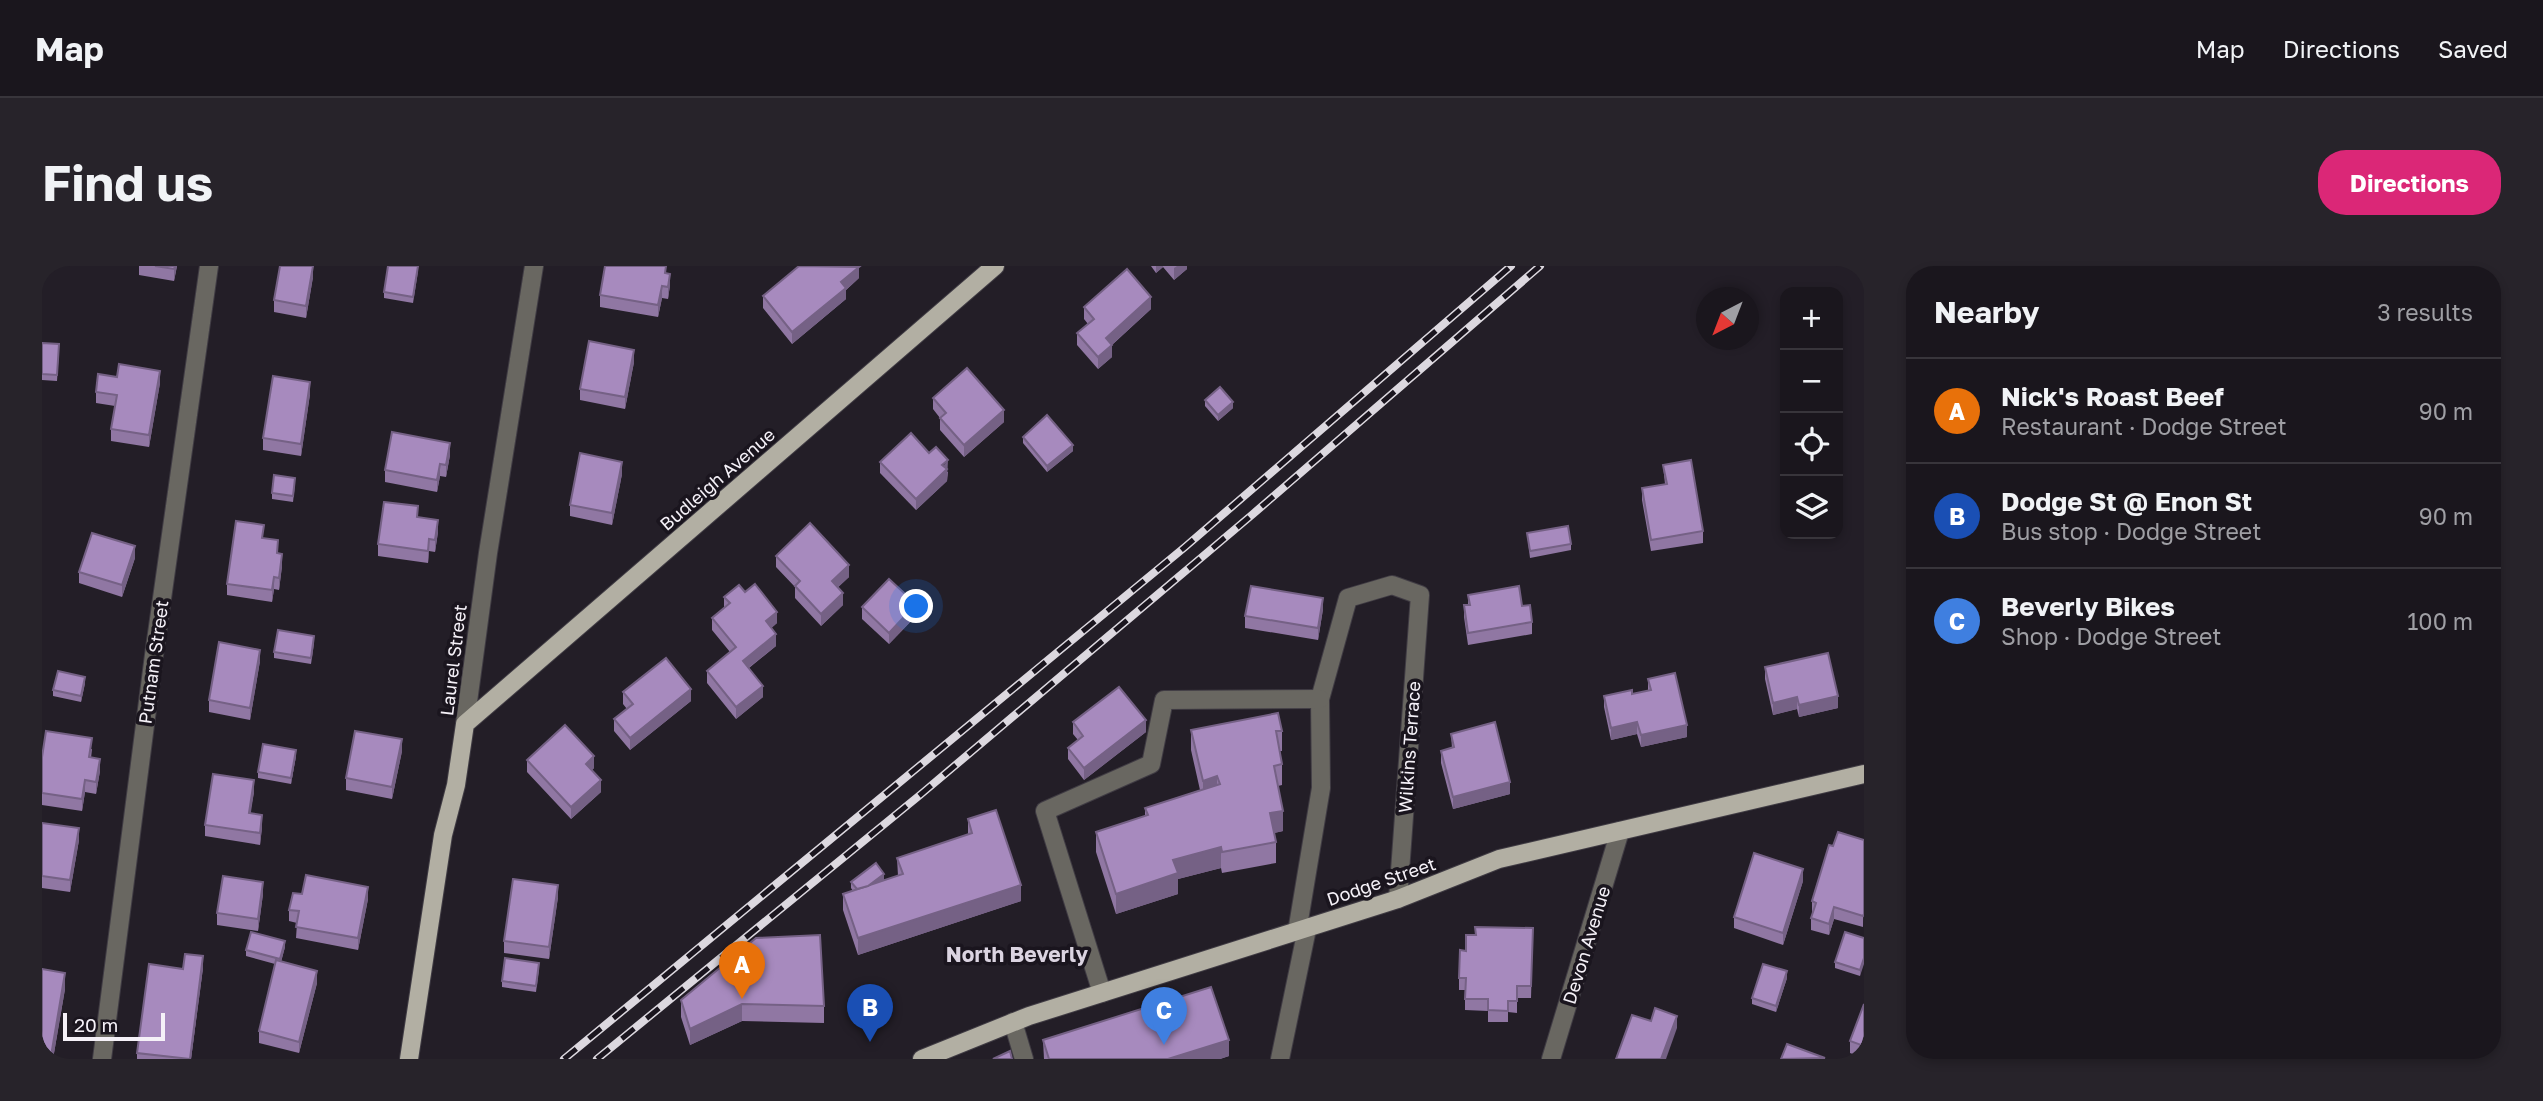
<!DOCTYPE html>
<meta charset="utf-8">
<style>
body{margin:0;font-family:"Golos Text",sans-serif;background:#27232a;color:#f1f3f6}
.controls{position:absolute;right:21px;top:21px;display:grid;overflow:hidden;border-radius:14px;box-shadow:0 4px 10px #0003}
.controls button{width:63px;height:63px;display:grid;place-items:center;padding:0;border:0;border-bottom:2px solid #38353b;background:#1a161d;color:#f1f3f6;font:35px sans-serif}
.compass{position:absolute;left:1654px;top:21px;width:63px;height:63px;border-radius:50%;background:#1a161d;box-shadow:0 4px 10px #0003;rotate:222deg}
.scale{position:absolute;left:21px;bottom:18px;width:102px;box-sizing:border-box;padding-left:7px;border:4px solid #f5f1f8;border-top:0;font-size:19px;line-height:24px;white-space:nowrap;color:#f5f1f8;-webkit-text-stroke:5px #1a151e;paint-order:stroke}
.you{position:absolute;left:875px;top:341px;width:24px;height:24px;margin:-18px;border:5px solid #fff;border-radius:50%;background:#1a73e8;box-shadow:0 0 0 10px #1a73e833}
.badge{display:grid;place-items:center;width:46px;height:46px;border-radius:50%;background:#db2777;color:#fff;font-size:23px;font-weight:700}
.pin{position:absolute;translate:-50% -58px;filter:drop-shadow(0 2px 4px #0008)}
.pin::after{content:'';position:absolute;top:37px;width:24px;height:21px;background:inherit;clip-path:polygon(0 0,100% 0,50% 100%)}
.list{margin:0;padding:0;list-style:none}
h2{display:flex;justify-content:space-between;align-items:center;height:91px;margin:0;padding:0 28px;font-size:30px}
h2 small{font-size:23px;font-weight:400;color:#9f9fa4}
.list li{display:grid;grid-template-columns:46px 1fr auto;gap:21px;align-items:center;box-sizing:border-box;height:105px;padding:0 28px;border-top:2px solid #38353b}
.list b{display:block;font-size:26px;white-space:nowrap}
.list p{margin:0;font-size:23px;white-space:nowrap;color:#9f9fa4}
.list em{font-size:23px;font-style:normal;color:#9f9fa4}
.icon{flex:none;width:38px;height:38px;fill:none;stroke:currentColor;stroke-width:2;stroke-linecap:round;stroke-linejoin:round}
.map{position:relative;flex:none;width:1822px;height:793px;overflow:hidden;border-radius:28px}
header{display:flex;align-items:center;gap:42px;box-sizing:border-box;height:98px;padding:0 35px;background:#1a161d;border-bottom:2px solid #38353b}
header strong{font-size:33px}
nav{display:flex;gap:38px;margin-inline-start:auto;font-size:24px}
.intro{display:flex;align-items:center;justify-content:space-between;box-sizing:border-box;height:168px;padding:0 42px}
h1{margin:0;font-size:49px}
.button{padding:18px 32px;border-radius:28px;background:#db2777;color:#fff;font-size:24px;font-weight:700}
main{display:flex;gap:42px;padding:0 42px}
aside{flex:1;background:#1a161d;border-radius:28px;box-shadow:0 4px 10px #0003}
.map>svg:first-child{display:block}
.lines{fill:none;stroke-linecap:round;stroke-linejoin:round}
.minor-casing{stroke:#403c44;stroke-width:20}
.major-casing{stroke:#403c44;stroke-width:20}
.minor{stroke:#696761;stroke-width:18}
.major{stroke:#b2afa3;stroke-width:18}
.rail-casing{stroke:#dcd8df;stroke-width:8}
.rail{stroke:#1a151e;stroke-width:5;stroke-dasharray:16;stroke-linecap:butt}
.wall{fill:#9077a3}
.shaded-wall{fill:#756185}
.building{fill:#a78abe;stroke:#756185;stroke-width:2}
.labels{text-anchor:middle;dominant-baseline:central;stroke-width:7;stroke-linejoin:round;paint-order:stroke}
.street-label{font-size:18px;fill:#f5f1f8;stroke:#1a151e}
.quarter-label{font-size:21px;font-weight:bold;fill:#dbd4e1;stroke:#1a151e}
</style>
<header>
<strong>Map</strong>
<nav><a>Map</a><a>Directions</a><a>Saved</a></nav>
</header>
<div class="intro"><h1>Find us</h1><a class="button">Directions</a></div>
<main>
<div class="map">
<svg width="1822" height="793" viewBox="0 0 1822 793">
<rect width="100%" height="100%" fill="#231e27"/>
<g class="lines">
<defs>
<g id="minor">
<polyline points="423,458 446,287 492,0"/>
<polyline points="1255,666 1279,522 1278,433 1306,332 1350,319 1378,329 1356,633"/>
<polyline points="1060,727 1003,545 1109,498 1122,434 1278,433"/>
<polyline points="971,756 982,793"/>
<polyline points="60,793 112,389 167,0"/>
<polyline points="1238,793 1265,663"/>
<polyline points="1509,793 1578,565"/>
</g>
<g id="major">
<polyline points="367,793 401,569 414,519 423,458 953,0"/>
<polyline points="880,793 987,750 1356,633 1457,593 1822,508"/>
</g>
</defs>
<use href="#minor" class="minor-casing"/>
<use href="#major" class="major-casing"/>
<use href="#minor" class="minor"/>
<use href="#major" class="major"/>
<defs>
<g id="rail">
<polyline points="522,793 1143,281 1469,0"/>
<polyline points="555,793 878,529 1211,248 1498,0"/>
</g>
</defs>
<use href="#rail" class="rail-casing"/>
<use href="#rail" class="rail"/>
</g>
<g class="wall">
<polygon points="97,0 135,0 132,15 97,9"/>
<polygon points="1109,0 1145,0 1145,3 1132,14 1121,1 1114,7"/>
<polygon points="376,5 371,37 342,32 342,26"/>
<polygon points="625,7 628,19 626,33 620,32 616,51 558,41 558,29"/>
<polygon points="271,11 264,52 232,46 232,34"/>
<polygon points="817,12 804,24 804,33 750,78 721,42 721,30"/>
<polygon points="1042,41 1109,43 1070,79 1070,91 1056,103 1035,79 1035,67 1046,58 1042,53"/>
<polygon points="0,77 17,84 15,115 0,114"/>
<polygon points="592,96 583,143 538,134 538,123"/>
<polygon points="118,117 107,181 69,175 69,163 73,140 54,137 54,126"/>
<polygon points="268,128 259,190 221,184 221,172"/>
<polygon points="891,132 962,156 922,191 898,164 898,152 891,143"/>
<polygon points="1163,134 1191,142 1176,155 1163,140"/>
<polygon points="981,171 1031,185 1005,206 981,177"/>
<polygon points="408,189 404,211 398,210 395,226 343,216 343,204"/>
<polygon points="838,196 906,206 905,215 874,244 838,207"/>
<polygon points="1621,199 1661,265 1661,277 1609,285 1600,234 1600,222 1623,218"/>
<polygon points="580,208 570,259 528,250 528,239"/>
<polygon points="253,218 251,236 230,233 230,227"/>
<polygon points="376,251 396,266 393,286 387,285 386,297 336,290 336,278"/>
<polygon points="1485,267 1529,278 1529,284 1488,292"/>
<polygon points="222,272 236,287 240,300 237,324 232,323 230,336 185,329 185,318"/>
<polygon points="734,290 807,311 796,321 801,339 779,360 753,332 753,321 734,301"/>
<polygon points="93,292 80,331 37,317 37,306"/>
<polygon points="703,326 735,357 729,362 734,380 707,402 721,431 694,453 665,417 665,405 688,386 670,364 670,352 682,342 682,331"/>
<polygon points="1426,329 1480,340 1490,356 1490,368 1426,379 1422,351 1422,339 1426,339"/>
<polygon points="820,341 874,350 847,378 820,353"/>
<polygon points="1281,343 1276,374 1203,362 1203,350"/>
<polygon points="272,377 269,398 232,392 232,386"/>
<polygon points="218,395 208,454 167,446 167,434"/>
<polygon points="1723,401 1796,442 1757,451 1755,443 1731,449 1723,413"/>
<polygon points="1606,413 1645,471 1599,481 1595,468 1569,474 1562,441 1562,430 1590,428 1606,425"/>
<polygon points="43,417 39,436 11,430 11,424"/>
<polygon points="581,426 649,435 588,484 572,465 572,453 585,443 581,438"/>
<polygon points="1031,456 1104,466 1042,514 1026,493 1026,482 1036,474 1031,468"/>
<polygon points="1149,464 1240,465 1240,485 1238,485 1240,498 1240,519 1236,520 1241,565 1232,567 1234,576 1234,597 1180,607 1179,602 1136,613 1136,628 1074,648 1054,586 1054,566 1103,550 1103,542 1158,524 1149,484"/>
<polygon points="1409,468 1468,528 1411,543 1399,497 1399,485 1410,482"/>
<polygon points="50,483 49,492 58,505 54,528 43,526 40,545 0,539 0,491"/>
<polygon points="360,485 350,533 304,524 304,512"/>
<polygon points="254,490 249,518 216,512 216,506"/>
<polygon points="485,494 552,502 550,504 559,526 529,553 485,506"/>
<polygon points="212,526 208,547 220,561 218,579 163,570 163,559"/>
<polygon points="926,553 979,635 816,689 801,644 801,628 811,625 809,622 809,616 842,614 856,610 855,592 926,569"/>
<polygon points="0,557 37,574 28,626 0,622"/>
<polygon points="1822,574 1821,661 1792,653 1787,669 1769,664 1769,652 1771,648 1770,647 1770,635 1791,580"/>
<polygon points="1761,615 1741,679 1692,662 1692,651"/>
<polygon points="221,628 216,665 175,659 175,647"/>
<polygon points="260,628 326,633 316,684 254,672 255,657 247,655 247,644"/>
<polygon points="516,631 507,693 462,687 462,675"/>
<polygon points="1491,662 1489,732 1475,732 1475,747 1466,746 1466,756 1446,756 1446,745 1423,744 1423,724 1417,724 1417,712 1424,685 1434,669"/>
<polygon points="1822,672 1818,710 1793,702 1793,696"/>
<polygon points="243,681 239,696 275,717 257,787 217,777 217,765 233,698 204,690 204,684"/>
<polygon points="161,702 149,793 95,793 95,787 141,703"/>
<polygon points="0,703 23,723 11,793 0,793"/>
<polygon points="497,703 494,726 460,721 460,715"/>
<polygon points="1745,712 1734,746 1710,738 1710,732"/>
<polygon points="639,734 782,740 782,757 700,755 648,779 639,751"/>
<polygon points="1822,738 1822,792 1808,787 1808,775"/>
<polygon points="1001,774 1187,790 1178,793 1002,793"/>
</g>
<g class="shaded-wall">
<polygon points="133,0 135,0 132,15 132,3"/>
<polygon points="271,0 271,11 264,52 264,40"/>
<polygon points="1114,0 1121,0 1121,1 1114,7"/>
<polygon points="1135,0 1145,0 1145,3 1132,14 1132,2"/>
<polygon points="817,1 817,12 804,24 804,33 750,78 750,66 799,16"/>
<polygon points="628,8 628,19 626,33 626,21"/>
<polygon points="620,20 620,32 616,51 616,39"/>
<polygon points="1109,31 1109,43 1064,84 1064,72"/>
<polygon points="1070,79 1070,91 1056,103 1056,91"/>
<polygon points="592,84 592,96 583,143 583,131"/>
<polygon points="118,105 118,117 107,181 107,169"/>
<polygon points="268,116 268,128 259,190 259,178"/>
<polygon points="1191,136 1191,142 1176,155 1176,149"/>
<polygon points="962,144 962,156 922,191 922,179"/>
<polygon points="408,177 408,189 404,211 404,199"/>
<polygon points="1031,179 1031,185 1005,206 1005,200"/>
<polygon points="906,194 905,215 874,244 874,233"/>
<polygon points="580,196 580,208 570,259 570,247"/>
<polygon points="398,198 398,210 395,226 395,214"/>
<polygon points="396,254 396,266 393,286 393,274"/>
<polygon points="387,273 387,285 386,297 386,285"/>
<polygon points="93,280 93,292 80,331 80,319"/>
<polygon points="240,288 240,300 237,324 237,312"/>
<polygon points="807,299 807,311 790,327 790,315"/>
<polygon points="232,311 232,323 230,336 230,324"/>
<polygon points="801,327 801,339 779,360 779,348"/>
<polygon points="1281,332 1281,343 1276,374 1276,362"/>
<polygon points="874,338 874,350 847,378 847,367"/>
<polygon points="735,346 735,357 724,367 724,355"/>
<polygon points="734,368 734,380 701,406 701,395"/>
<polygon points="218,384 218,395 208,454 208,442"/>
<polygon points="43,411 43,417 39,436 39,430"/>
<polygon points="721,420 721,431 694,453 694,441"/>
<polygon points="649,423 649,435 588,484 588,472"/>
<polygon points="1796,430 1796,442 1757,451 1757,439"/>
<polygon points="1755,431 1755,443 1731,449 1731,437"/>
<polygon points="1104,454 1104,466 1042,514 1042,502"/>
<polygon points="1595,456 1595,468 1569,474 1569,462"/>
<polygon points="1645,459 1645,471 1599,481 1599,469"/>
<polygon points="360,473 360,485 350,533 350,521"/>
<polygon points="254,484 254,490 249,518 249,512"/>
<polygon points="552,490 552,502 544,510 544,498"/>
<polygon points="58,493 58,505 54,528 54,516"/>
<polygon points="1175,510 1175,530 1161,535 1161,515"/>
<polygon points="43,514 43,526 40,545 40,533"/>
<polygon points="212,514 212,526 207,559 207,547"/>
<polygon points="559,514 559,526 529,553 529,541"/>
<polygon points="1468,516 1468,528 1411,543 1411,531"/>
<polygon points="1241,545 1241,565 1228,568 1228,547"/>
<polygon points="220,549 220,561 218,579 218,567"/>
<polygon points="37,562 37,574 28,626 28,614"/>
<polygon points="1179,581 1179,602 1136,613 1136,628 1074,648 1074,628 1131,594"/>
<polygon points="1761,603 1761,615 1741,679 1741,667"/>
<polygon points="842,608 842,614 817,626"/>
<polygon points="221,616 221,628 216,665 216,653"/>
<polygon points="516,619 516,631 507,693 507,681"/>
<polygon points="979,619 979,635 816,689 816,672"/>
<polygon points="326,621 326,633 316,684 316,672"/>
<polygon points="1792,641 1792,653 1787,669 1787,658"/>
<polygon points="243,675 243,681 238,699 238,693"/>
<polygon points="161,690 161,702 149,793 148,793"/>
<polygon points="1822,692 1822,698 1818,710 1818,704"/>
<polygon points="275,705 275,717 257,787 257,776"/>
<polygon points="1745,705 1745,712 1734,746 1734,740"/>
<polygon points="23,707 23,723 11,793 9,793"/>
<polygon points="700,738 700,755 648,779 648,763"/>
<polygon points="1635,750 1635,762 1624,793 1619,793"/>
<polygon points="1187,774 1187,790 1178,793 1126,793"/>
</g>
<g class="building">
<polygon points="113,0 133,0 132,3"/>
<polygon points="238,0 271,0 264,40 232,34"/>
<polygon points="346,0 376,0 371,31 342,26"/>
<polygon points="563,0 624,0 623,7 628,8 626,21 620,20 616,39 558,29"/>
<polygon points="757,0 817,1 799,16 804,22 750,66 721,30"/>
<polygon points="1085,3 1109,31 1064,72 1070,79 1056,91 1035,67 1052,53 1042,41"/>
<polygon points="547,75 592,84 583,131 538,123"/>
<polygon points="0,77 17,78 15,109 0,108"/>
<polygon points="77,98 118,105 107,169 69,163 75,129 54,126 56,108 75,111"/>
<polygon points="925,102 962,144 922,179 898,152 904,147 891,132"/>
<polygon points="231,110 268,116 259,178 221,172"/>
<polygon points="1178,121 1191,136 1176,149 1163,134"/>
<polygon points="1005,149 1031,179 1005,200 981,171"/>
<polygon points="350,166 408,177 404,199 398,198 395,214 343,204"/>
<polygon points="869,167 887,187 894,181 906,194 900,199 905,203 874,233 838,196"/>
<polygon points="538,187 580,196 570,247 528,239"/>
<polygon points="1649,194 1661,265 1609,274 1600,222 1625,218 1621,199"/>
<polygon points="232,209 253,212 251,230 230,227"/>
<polygon points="342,236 376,240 375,251 396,254 393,274 387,273 386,285 336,278"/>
<polygon points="194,255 222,259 220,272 236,274 235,287 240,288 237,312 232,311 230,324 185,318"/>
<polygon points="768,257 807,299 790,315 801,327 779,348 753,320 758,315 734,290"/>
<polygon points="1526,260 1529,278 1488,285 1485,267"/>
<polygon points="50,267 93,280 80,319 37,306"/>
<polygon points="847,313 874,338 847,367 820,341"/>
<polygon points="713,318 735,346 724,355 734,368 701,395 721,420 694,441 665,405 694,381 670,352 688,337 682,331 697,319 703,326"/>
<polygon points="1209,320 1281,332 1276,362 1203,350"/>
<polygon points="1477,320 1480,340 1488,339 1490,356 1426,367 1422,339 1428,339 1426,329"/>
<polygon points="236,364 272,370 269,392 232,386"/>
<polygon points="177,376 218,384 208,442 167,434"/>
<polygon points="1786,387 1796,430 1757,439 1755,431 1731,437 1723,401"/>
<polygon points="624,392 649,423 588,472 572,453 591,438 581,426"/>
<polygon points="16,405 43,411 39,430 11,424"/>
<polygon points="1633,407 1645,459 1599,469 1595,456 1569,462 1562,430 1590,424 1590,428 1609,424 1606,413"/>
<polygon points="1077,421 1104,454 1042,502 1026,482 1041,470 1031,456"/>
<polygon points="1236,447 1240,465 1234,465 1240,498 1232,500 1241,545 1228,547 1234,576 1180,586 1179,581 1131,594 1136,607 1074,628 1054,566 1106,549 1103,542 1178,518 1175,510 1161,515 1149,464"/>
<polygon points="1453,456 1468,516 1411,531 1399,485 1412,481 1409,468"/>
<polygon points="523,459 552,490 544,498 559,514 529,541 485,494"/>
<polygon points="4,465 50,472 47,491 58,493 54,516 43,514 40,533 0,527 0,491"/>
<polygon points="313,465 360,473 350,521 304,512"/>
<polygon points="221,478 254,484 249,512 216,506"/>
<polygon points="171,508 212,514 207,547 220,549 218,567 163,559"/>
<polygon points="954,544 979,619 816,672 801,628 861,608 855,592 930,567 926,553"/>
<polygon points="0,557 37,562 28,614 0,610"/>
<polygon points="1796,566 1822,574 1822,648 1821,650 1792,641 1787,658 1769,652 1774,637 1770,635 1787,579 1791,580"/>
<polygon points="1712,587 1761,603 1741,667 1692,651"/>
<polygon points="834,597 842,608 826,620 815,623 809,616"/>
<polygon points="264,609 326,621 316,672 254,661 257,645 247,644 251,627 260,628"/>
<polygon points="181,610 221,616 216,653 175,647"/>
<polygon points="471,613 516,619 507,681 462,675"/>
<polygon points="1433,661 1491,662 1489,720 1475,720 1475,735 1466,735 1466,745 1446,744 1446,733 1423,733 1424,712 1417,712 1418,684 1424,685 1424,669 1434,669"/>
<polygon points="209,666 243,675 238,693 204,684"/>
<polygon points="1803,666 1822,672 1822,692 1818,704 1793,696"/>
<polygon points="778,669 782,740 700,738 648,763 639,734 714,672"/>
<polygon points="143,688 161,690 148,793 95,787 107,698 141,703"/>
<polygon points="463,692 497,697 494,720 460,715"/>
<polygon points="234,694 275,705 257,776 217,765"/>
<polygon points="1721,698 1745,705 1734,740 1710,732"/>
<polygon points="0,703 23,707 9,790 0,788"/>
<polygon points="1169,721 1187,774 1126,793 1007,793 1001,774"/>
<polygon points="1822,738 1822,780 1808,775"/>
<polygon points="1613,742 1635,750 1619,793 1574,793 1590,749 1609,755"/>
<polygon points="1745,778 1783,792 1739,793"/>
<polygon points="968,785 970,793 951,793"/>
</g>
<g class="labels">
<g class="street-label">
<text transform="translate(675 213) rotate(-41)">Budleigh Avenue</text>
<text transform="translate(411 394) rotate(-83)">Laurel Street</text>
<text transform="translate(111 396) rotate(-82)">Putnam Street</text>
<text transform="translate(1367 481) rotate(-86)">Wilkins Terrace</text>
<text transform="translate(1339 615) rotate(-19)">Dodge Street</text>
<text transform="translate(1544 679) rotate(-73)">Devon Avenue</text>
</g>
<g class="quarter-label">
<text x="975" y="688">North Beverly</text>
</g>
</g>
</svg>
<div class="controls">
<button>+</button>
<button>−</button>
<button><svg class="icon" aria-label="locate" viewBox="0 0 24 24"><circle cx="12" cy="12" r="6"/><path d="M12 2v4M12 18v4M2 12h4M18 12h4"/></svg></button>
<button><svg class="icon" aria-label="layers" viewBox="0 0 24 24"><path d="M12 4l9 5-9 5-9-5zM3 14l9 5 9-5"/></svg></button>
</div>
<svg class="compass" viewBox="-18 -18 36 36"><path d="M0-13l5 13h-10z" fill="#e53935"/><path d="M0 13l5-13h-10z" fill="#9f9fa4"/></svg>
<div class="scale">20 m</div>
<div class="you"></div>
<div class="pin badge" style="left:700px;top:733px;background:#e8710a">A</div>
<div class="pin badge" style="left:828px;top:776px;background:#1a4fb4">B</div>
<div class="pin badge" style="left:1122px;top:779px;background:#3f7fe0">C</div>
</div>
<aside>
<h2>Nearby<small>3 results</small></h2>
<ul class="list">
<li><span class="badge" style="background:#e8710a">A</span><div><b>Nick's Roast Beef</b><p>Restaurant · Dodge Street</p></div><em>90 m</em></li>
<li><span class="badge" style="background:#1a4fb4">B</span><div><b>Dodge St @ Enon St</b><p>Bus stop · Dodge Street</p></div><em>90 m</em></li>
<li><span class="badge" style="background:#3f7fe0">C</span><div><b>Beverly Bikes</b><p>Shop · Dodge Street</p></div><em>100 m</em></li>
</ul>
</aside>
</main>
